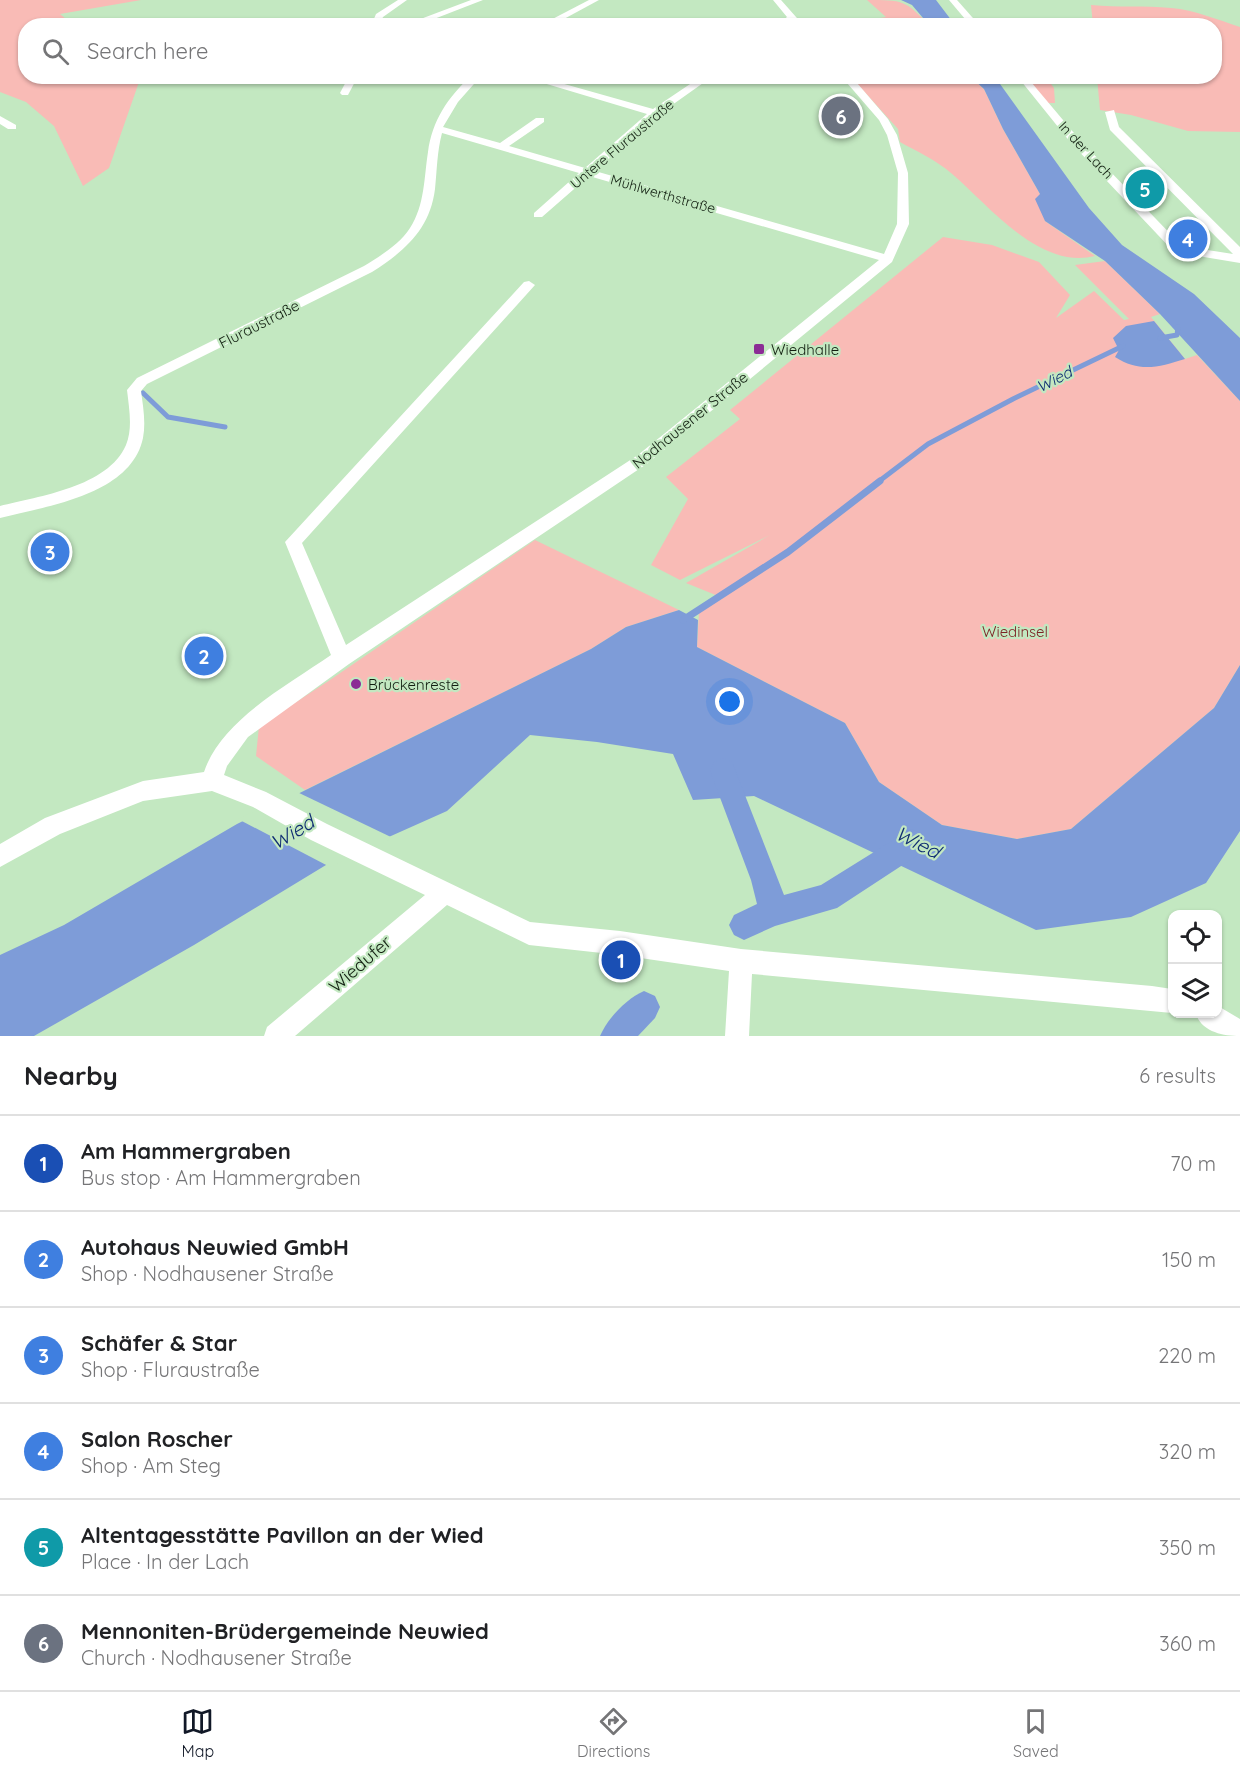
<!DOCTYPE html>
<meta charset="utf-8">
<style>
body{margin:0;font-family:Quicksand,sans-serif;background:#f2f2f2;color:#202124}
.controls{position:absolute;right:18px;bottom:18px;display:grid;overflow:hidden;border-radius:12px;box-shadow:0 2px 4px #0004}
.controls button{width:54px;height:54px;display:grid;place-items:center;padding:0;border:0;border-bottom:2px solid #e0e0e0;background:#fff;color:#202124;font:30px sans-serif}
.you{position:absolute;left:730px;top:702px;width:21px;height:21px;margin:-15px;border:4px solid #fff;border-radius:50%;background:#1a73e8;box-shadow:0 0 0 9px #1a73e833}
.badge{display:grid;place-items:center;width:39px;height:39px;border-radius:50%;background:#111827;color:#fff;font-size:20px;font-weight:700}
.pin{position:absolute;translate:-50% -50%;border:3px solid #fff;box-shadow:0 2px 6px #0006}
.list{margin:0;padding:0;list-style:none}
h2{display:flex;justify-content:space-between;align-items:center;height:78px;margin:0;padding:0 24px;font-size:26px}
h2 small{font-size:20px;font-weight:400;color:#757577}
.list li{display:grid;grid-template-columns:39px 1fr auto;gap:18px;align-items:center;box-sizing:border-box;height:96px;padding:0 24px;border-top:2px solid #e0e0e0}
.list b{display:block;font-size:22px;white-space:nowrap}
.list p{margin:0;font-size:20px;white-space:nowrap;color:#757577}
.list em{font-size:20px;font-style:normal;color:#757577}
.icon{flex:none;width:33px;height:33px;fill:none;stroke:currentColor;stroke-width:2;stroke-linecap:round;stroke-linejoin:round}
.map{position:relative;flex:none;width:1240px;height:1036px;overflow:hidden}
.search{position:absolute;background:#fff;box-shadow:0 2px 4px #0004;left:18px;right:18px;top:18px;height:66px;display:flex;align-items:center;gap:15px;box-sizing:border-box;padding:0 21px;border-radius:24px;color:#757577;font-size:22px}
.sheet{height:654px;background:#fff}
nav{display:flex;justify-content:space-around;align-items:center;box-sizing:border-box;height:84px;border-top:2px solid #e0e0e0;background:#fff;font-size:16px;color:#757577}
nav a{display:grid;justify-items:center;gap:3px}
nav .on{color:#111827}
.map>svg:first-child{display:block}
.green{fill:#f9bbb6}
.water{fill:#7e9cd8}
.pier{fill:#c3e8c1}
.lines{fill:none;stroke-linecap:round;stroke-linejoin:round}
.stream-far1{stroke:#7e9cd8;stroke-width:5}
.stream{stroke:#7e9cd8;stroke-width:7}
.canal{fill:#7e9cd8;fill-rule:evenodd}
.street{fill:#fff;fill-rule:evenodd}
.poi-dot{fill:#8b2c95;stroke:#c3e8c1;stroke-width:2}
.labels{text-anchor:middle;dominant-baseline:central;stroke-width:4.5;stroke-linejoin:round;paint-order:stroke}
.far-street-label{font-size:14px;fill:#121f11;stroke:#c3e8c1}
.street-label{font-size:15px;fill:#121f11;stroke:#c3e8c1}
.poi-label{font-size:15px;fill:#121f11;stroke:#c3e8c1;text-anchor:start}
.park-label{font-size:15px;fill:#7d2325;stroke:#c3e8c1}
.water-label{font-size:16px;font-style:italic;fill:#0f2d72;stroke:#c3e8c1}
.near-street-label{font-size:18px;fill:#121f11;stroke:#c3e8c1}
.near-water-label{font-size:20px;font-style:italic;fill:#0f2d72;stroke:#c3e8c1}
</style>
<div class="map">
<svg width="1240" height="1036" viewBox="0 0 1240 1036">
<rect width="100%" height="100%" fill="#c3e8c1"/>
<g class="green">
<polygon points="0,0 141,0 60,14 73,25 26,26 26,76 133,76 139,82 109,168 83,186 54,126 26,102 0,92"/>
<path d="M867 0C903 0 905 0 929 25L835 26 886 17Z"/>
<path d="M1091 5C1118 8 1144 5 1171 8 1195 10 1218 20 1240 27V132L1188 131 1131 115 1100 110 1097 77 1214 76V26L1093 25Z"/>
<path d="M851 77H971L984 89 1003 129 1040 194 1045 221 1095 256C1038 270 989 205 951 173 936 160 916 151 900 142L898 129Z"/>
<polygon points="1026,77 1046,77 1054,88 1055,103 1048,103"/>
<polygon points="943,237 992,245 1039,262 1070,295 1056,318 1094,291 1124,320 1129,319 1075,265 1105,261 1160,314 1151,317 1185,359 1197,355 1240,401 1240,665 1214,708 1071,829 1017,839 942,825 879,782 845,723 697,647 699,612 723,598 686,583 770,535 680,580 651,565 688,499 666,477 740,419 730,410"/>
<polygon points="535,540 679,610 626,627 591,649 305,790 256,756 259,726 327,682"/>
</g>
<g class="water">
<polygon points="901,0 936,0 955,25 929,25 912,5"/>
<polygon points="971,77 995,77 1089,208 1122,245 1194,294 1240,338 1240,401 1160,314 1105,261 1045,221 1035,199 1040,194 1003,129 984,89"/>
<path d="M1154 321 1185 359C1159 367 1140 373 1115 357L1119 350 1113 338 1126 326Z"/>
<polygon points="679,610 698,620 697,647 845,723 879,782 942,825 1017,839 1071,829 1214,708 1240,665 1240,831 1206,883 1131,917 1036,930 754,796 693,800 673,754 597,742 530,735 447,811 326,865 194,945 34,1036 0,1036 0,955 64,925 237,824 591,649 626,627"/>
</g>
<polygon class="pier" points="295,791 393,838 330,867 238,819"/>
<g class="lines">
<g class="stream-far1">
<polyline points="1160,338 1177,335 1178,327"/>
<polyline points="143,393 168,417 225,427"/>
<polyline points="878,482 928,444 1013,399 1123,346"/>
</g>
<polyline class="stream" points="683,620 788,552 880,481"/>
<g class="canal">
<polygon points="723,758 732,762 784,895 821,885 911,829 921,833 925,843 921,853 837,908 775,926 744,940 734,935 729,925 734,915 757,904 751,880 710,771 714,762"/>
<path d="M644 991 655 996 660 1007 655 1018 638 1036H600C608 1018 626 999 644 991Z"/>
</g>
<g class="street">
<polygon points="398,0 407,0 383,17 379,26 371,26 376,14"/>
<polygon points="471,0 483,0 416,26 402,26"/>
<polygon points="589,0 599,0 551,26 539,26"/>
<polygon points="773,0 781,0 804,26 795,26 792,22 786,26 776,26 787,17"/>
<polygon points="949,0 957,0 980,26 971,26"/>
<polygon points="349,76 358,76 348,95 342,95 340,93"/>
<path d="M471 76H481L458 102 443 127 500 143 536 118H544V122L509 146 585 168 647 114 520 76H536L653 109 702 76H713L658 115 595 171 884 254 897 224 898 173 887 135 879 120 841 76H851L888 119 897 135 908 173 909 224 892 262 648 463 349 664 248 737 227 766 224 775 266 792 327 824 530 922 620 931 741 949 1152 986 1172 989V1013L752 974 749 1036H725L729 971 620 955 529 945 447 905 295 1036H264L267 1027 425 895 311 840 253 807 212 791 143 801 60 834 0 867V844L45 818 143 781 204 772C221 720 288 685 331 655L285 542 524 282 529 281 535 285 302 543 346 645 638 455 879 260 589 176 542 217H534V213L579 173 442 133C437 152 437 170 435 189 430 229 405 251 372 272L147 384 141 391C143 406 146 422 143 438 131 495 47 506 0 518V506C39 496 108 487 126 445 133 428 129 408 127 390L137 378 364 266C380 256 399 245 410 228 425 205 424 177 428 152 432 121 448 97 471 76Z"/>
<polygon points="1017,76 1026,76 1079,139 1182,246 1233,254 1110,130 1105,112 1114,110 1119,127 1240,247 1240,263 1174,252 1071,143"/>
<polygon points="0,116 16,125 16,129 8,129 0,124"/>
<path d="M1218 1006 1240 1019V1036C1223 1036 1202 1032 1196 1014H1218Z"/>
</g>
</g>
<g class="poi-dot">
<rect x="753" y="343" width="12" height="12" rx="3"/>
<circle cx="356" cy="684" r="6"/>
</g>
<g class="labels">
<g class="far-street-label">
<text transform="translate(622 144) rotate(-40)">Untere Fluraustraße</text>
<text transform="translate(1086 150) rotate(47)">In der Lach</text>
<text transform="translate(663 194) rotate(16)">Mühlwerthstraße</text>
</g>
<g class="street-label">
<text transform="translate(259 324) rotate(-27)">Fluraustraße</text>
<text transform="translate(690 420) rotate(-39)">Nodhausener Straße</text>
</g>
<g class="poi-label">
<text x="771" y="349">Wiedhalle</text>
<text x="368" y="684">Brückenreste</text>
</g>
<g class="park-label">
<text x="1015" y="631">Wiedinsel</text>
</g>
<g class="water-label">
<text transform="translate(1054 379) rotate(-27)">Wied</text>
</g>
<g class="near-street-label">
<text transform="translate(360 964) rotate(-41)">Wiedufer</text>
</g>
<g class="near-water-label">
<text transform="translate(292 832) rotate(-31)">Wied</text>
<text transform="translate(918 842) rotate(27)">Wied</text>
</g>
</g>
</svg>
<div class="controls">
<button><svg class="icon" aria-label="locate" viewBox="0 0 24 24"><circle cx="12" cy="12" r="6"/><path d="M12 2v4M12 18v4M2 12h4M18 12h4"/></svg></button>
<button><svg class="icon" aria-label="layers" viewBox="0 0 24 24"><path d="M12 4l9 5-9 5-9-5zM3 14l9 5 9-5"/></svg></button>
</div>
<div class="you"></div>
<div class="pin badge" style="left:621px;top:960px;background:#1a4fb4">1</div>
<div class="pin badge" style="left:204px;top:656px;background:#3f7fe0">2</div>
<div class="pin badge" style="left:50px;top:552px;background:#3f7fe0">3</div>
<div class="pin badge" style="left:1188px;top:239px;background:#3f7fe0">4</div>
<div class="pin badge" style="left:1145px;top:189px;background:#0f9aa8">5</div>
<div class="pin badge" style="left:841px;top:116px;background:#6b7280">6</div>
<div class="search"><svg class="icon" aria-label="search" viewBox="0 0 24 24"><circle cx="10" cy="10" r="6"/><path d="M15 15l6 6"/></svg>Search here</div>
</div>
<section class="sheet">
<h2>Nearby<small>6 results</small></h2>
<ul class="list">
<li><span class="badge" style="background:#1a4fb4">1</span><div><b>Am Hammergraben</b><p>Bus stop · Am Hammergraben</p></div><em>70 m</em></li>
<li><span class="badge" style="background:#3f7fe0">2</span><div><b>Autohaus Neuwied GmbH</b><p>Shop · Nodhausener Straße</p></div><em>150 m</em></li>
<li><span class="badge" style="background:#3f7fe0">3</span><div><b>Schäfer &amp; Star</b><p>Shop · Fluraustraße</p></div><em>220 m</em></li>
<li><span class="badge" style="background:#3f7fe0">4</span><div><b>Salon Roscher</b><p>Shop · Am Steg</p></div><em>320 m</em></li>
<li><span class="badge" style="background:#0f9aa8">5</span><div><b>Altentagesstätte Pavillon an der Wied</b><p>Place · In der Lach</p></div><em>350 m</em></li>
<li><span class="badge" style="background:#6b7280">6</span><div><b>Mennoniten-Brüdergemeinde Neuwied</b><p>Church · Nodhausener Straße</p></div><em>360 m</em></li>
</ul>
</section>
<nav>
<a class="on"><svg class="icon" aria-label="map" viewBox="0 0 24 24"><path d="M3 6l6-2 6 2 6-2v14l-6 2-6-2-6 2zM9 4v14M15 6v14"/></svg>Map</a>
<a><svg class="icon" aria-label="directions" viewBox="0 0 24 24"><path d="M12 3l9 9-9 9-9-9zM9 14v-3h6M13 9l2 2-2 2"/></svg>Directions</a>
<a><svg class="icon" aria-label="saved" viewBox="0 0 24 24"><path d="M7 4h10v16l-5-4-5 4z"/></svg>Saved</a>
</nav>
